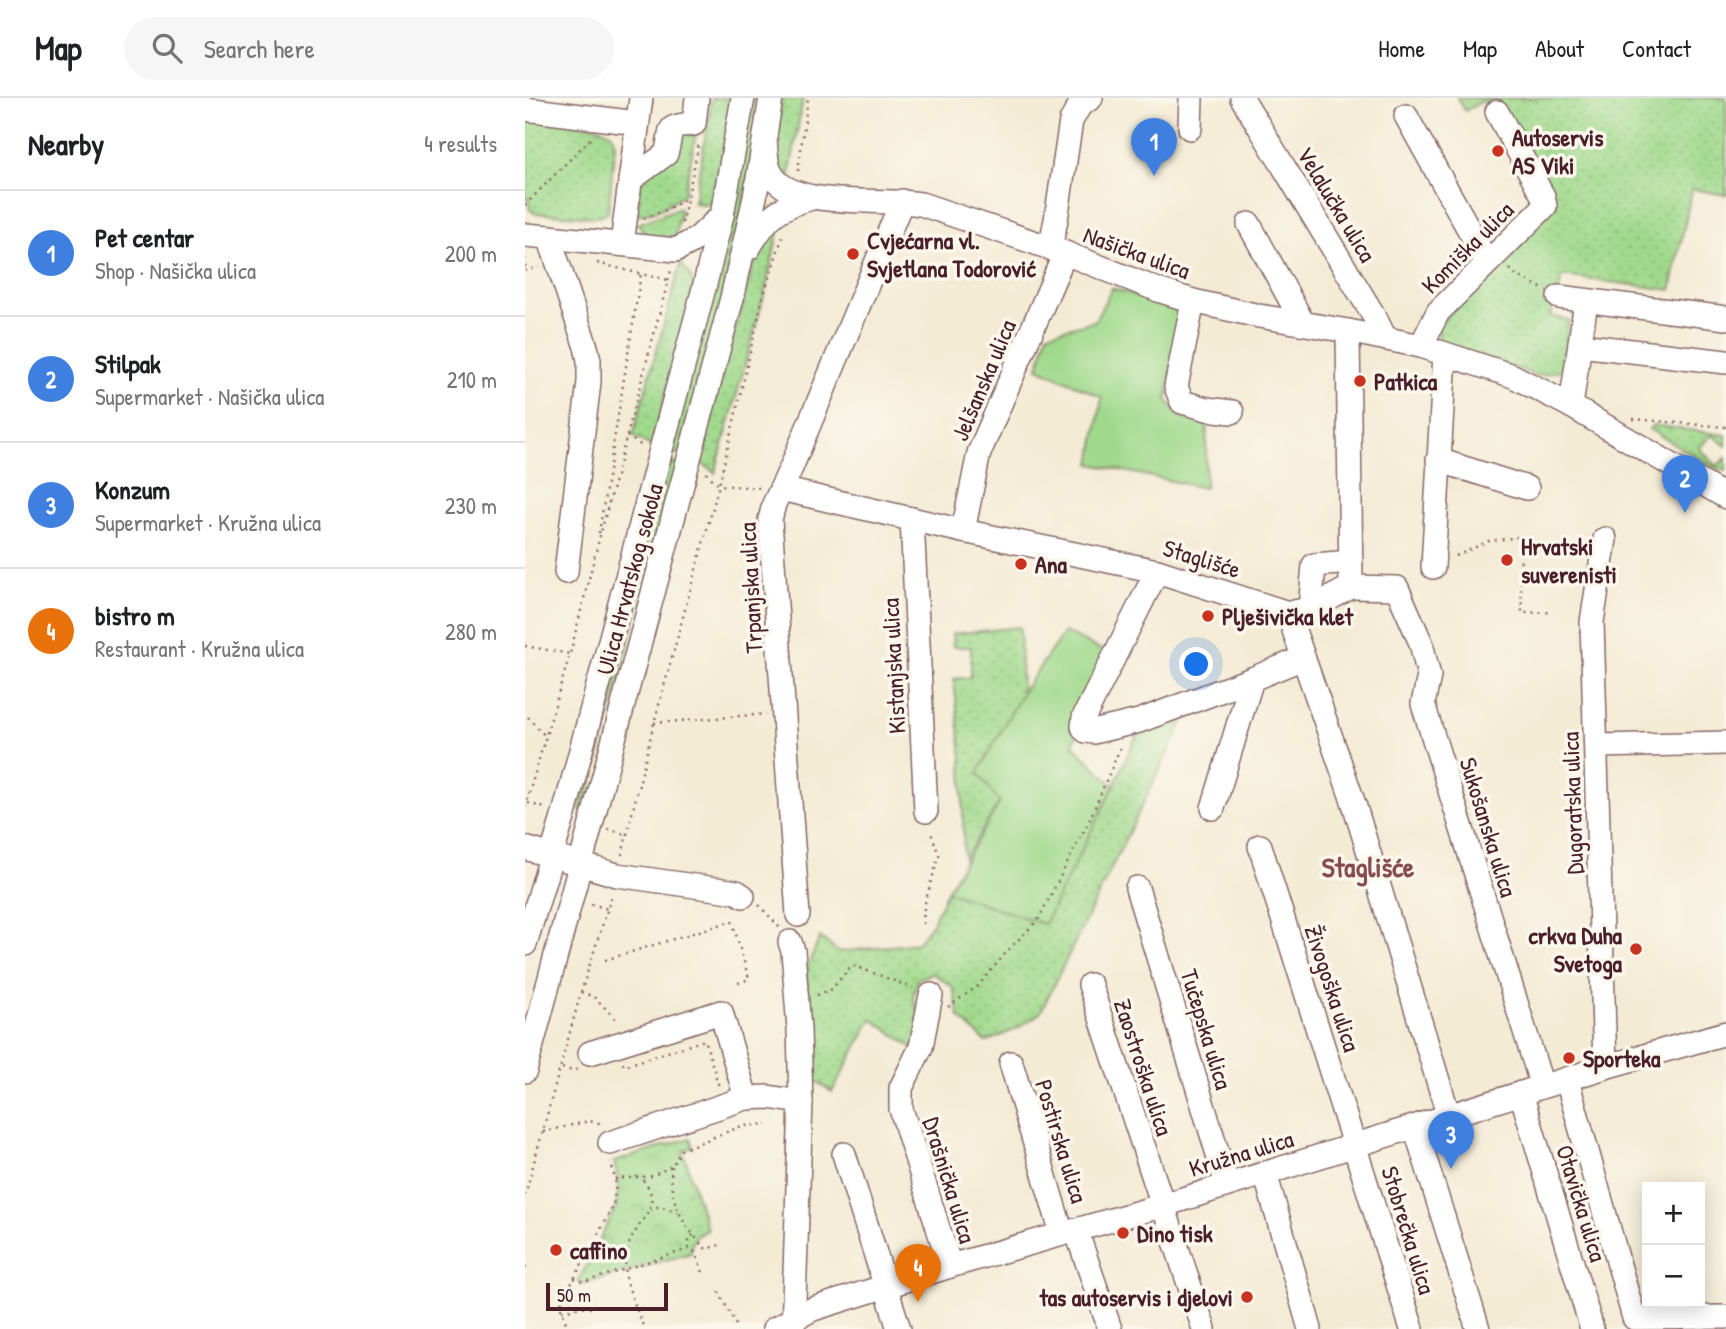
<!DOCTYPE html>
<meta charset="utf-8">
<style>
body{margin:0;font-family:"Patrick Hand",sans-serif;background:#f6f6f6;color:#202124}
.controls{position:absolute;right:21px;bottom:21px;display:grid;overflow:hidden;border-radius:0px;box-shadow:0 4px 18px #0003}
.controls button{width:63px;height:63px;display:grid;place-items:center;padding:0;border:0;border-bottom:2px solid #e0e0e0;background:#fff;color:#202124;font:35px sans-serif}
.scale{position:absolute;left:21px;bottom:18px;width:122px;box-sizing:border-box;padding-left:7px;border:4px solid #4a1f2b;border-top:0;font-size:19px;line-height:24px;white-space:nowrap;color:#4a1f2b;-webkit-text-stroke:5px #fbf7ec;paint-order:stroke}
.you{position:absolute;left:672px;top:567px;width:24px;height:24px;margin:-18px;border:5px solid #fff;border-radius:50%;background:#1a73e8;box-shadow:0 0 0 10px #1a73e833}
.badge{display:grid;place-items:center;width:46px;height:46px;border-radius:50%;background:#c8321e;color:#fff;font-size:23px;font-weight:700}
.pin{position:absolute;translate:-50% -58px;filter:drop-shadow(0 2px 4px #0008)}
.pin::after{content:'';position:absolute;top:37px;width:24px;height:21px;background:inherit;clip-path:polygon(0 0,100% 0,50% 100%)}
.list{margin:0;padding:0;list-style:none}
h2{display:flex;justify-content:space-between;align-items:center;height:91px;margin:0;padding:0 28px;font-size:30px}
h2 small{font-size:23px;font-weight:400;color:#757577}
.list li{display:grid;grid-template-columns:46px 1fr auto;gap:21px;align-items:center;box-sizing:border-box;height:126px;padding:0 28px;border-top:2px solid #e0e0e0}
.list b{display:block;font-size:26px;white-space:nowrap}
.list p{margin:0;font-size:23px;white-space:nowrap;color:#757577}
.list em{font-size:23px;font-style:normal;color:#757577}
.icon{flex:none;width:38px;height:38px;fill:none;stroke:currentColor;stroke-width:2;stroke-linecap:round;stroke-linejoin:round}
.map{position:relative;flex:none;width:1201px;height:1231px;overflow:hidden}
header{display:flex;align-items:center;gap:42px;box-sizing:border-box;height:98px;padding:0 35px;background:#fff;border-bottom:2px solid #e0e0e0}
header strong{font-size:33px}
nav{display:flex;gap:38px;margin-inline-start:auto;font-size:24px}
.search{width:490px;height:63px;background:#f6f6f6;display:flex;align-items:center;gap:18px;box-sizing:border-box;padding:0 24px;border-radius:38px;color:#757577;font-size:26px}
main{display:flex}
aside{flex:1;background:#fff}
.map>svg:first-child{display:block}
.grass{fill:url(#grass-dots);stroke:#757c5c;stroke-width:2}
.park{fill:url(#park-crowns);stroke:#757c5c;stroke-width:2}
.garden{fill:#a0d98c;stroke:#757c5c;stroke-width:2}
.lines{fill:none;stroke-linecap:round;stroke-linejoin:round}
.minor-casing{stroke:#866666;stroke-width:26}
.path{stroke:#866666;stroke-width:2.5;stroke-dasharray:2 5;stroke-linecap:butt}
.minor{stroke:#fff;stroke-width:23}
.poi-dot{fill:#c8321e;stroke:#fbf7ec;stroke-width:2.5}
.labels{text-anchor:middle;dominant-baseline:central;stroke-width:7;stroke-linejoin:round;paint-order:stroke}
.poi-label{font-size:24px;font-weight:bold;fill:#4a1f2b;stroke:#fbf7ec;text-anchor:start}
.street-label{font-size:24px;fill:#4a1f2b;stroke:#fbf7ec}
.quarter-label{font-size:28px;font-weight:bold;fill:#884e4f;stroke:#fbf7ec}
</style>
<header>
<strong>Map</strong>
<div class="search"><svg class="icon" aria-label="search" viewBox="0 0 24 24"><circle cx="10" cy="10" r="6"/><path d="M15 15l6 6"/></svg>Search here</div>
<nav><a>Home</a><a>Map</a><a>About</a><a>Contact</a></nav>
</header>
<main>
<aside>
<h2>Nearby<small>4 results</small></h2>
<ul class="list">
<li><span class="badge" style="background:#3f7fe0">1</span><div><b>Pet centar</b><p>Shop · Našička ulica</p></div><em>200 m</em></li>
<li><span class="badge" style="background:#3f7fe0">2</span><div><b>Stilpak</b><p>Supermarket · Našička ulica</p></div><em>210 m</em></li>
<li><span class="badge" style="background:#3f7fe0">3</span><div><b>Konzum</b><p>Supermarket · Kružna ulica</p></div><em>230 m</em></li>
<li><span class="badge" style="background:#e8710a">4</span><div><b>bistro m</b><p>Restaurant · Kružna ulica</p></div><em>280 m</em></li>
</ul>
</aside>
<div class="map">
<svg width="1201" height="1231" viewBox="0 0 1201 1231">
<defs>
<pattern id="grass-dots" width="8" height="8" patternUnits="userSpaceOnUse" patternTransform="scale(1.75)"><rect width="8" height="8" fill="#a0d98c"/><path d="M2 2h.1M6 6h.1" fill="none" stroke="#8bba79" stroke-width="1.8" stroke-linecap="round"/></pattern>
<pattern id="park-crowns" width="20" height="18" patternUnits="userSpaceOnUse" patternTransform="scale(1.75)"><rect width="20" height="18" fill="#a0d98c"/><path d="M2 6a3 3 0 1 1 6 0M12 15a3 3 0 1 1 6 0" fill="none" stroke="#8bba79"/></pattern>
</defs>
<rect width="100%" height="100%" fill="#fbf7ec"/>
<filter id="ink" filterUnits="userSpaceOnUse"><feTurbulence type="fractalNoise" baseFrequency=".0143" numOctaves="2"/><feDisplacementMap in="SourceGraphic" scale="14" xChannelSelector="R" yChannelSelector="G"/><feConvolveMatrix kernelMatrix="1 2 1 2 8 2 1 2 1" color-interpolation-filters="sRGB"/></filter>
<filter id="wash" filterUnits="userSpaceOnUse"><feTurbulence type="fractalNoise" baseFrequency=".00686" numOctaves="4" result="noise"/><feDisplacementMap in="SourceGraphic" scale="28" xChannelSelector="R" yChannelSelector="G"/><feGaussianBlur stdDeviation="1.57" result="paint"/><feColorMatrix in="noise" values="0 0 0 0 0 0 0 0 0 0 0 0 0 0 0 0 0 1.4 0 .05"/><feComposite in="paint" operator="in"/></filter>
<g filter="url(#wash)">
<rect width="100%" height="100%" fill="#f4ebd5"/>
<g class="grass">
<polygon points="187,0 209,0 201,45 185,106 169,105"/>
<polygon points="228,0 233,0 227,56 211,152 156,358 145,354"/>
<polygon points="258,0 278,0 263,85 248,55"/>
<polygon points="932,0 1201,0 1201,97 1167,91 1146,192 1038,178 1025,218 1044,222 1038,265 1034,273 1013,278 914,244 913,227 1030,106 972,3 956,4 940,13"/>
<polygon points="0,19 71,28 86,35 90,45 83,115 70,119 9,115 4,110 4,100 0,100"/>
<polygon points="149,34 171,36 159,96 134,112 111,118 116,84"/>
<polygon points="154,110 156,112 149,142 124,140 113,126"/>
<polygon points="257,118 239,198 190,375 173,362 229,165 238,141"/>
<polygon points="156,165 165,177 169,189 127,349 108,337"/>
<polygon points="1128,327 1201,337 1201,348 1187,337 1174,350 1192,368 1201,360 1201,373 1191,370 1124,331"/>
<polygon points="142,364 153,367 59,713 54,712 78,625 92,553"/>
<polygon points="495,529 497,595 453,675 475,703 439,762 437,660 429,581 446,579 446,549 428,549 427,536"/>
<polygon points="666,608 515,915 491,931 461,944 434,919 428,889 407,875 393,881 388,899 396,923 390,951 347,921 307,994 291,983 285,971 286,930 281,872 295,839 313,854 392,845 408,824 422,793 519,826 589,688 615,630"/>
</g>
<path class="park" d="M165 1040 168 1049 158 1053 182 1132C171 1136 165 1143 166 1155L59 1186 53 1184 91 1109 94 1085 89 1064Z"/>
<g class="garden">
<polygon points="587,190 655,211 642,302 655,319 682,325 680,390 566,366 577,299 513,270 523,235 570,223"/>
<polygon points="539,534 580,554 548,647 589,688 519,826 422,793 475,704 453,675 497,595"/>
</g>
</g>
<g filter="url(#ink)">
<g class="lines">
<defs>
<g id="minor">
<polyline points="717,0 849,218 860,240"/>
<polyline points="0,11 112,25"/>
<polyline points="881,18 962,164"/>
<polyline points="665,30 666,0"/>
<path d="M240 38C241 50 240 64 246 75 265 113 358 99 396 106L540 155 633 192 668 203 734 218 823 233 896 248 988 278 1046 308 1201 399"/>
<path d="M105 82 141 56C149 31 137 28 169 26L172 0"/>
<polyline points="724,126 778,225"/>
<polyline points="0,137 24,139 61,249 64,262 64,284 41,474"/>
<polyline points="24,139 151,152 173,140 197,117"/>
<polyline points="97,146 116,0"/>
<path d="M224 150C242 119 252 109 287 100"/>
<polyline points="525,150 531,122 546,23 555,7 566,0"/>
<polyline points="1034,199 1201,220"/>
<polyline points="668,203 651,289 657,304 682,311 707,314"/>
<polyline points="1055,247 1201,264"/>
<polyline points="896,248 913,214 1020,108 1018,98 972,14"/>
<polyline points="1046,308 1061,203"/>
<polyline points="913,362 1002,390"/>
<polyline points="256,391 438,433 632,473 763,515 785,511 826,489 823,233"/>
<polyline points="387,421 401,713"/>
<polyline points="438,433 454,355 540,155"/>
<polyline points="908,469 920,256"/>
<polyline points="632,473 559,619 558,629 561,633 568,634 614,623 727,581"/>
<polyline points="826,489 872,490 896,545 904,578 898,606 1017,988"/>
<polyline points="785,511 789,467 826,464"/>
<polyline points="763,515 830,709 924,1019"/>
<polyline points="1073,648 1201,645"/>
<polyline points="688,710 727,581 778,560"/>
<polyline points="735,748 887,1231"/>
<polyline points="0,750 92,777 212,794 218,798"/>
<polyline points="612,790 702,1086"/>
<polyline points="273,817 245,422 249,406 266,370 377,103"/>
<polyline points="265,844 268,853 274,931 276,1004 268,1231"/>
<polyline points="0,846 39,716 179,190 197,117 218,0"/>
<polyline points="565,887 679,1231"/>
<polyline points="406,897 396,949 376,990 376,1011 425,1168"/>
<polyline points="65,955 196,914 221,1000 243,999 276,1004"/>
<polyline points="486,965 537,1136"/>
<polyline points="1080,969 1067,524 1080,441"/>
<polyline points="0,973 207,200 230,99 246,0"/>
<polyline points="1042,982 1109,1220 1201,1219"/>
<polyline points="996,995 1067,1231"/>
<polyline points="890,1029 953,1231"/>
<polyline points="85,1045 221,1000"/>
<polyline points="319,1056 374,1231"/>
<polyline points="740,1075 785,1231"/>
<polyline points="551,1132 585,1231"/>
<polyline points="249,1231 288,1211 425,1168 639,1107 1080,969 1201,935"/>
</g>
</defs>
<use href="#minor" class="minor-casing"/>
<g class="path">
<polyline points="273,73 283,0"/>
<polyline points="0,107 67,39"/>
<polyline points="119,120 143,111 163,100"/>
<polyline points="157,125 174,46"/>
<polyline points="0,160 0,174"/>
<polyline points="72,165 116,176"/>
<polyline points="985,171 991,177 1018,191"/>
<polyline points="0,173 14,169"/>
<polyline points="1108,321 1201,329"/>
<polyline points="102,338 117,348"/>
<polyline points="181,375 194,387 236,390"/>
<polyline points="74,435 116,176 143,182"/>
<polyline points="931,458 964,443 995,439 997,515 1028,514"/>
<polyline points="0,548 45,556"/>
<polyline points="3,619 22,640"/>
<polyline points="129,625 241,616"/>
<polyline points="3,705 20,710"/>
<polyline points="0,709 45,556 72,449 146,172"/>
<polyline points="83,731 102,737"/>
<polyline points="97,757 129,625 194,387 238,199 258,137"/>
<polyline points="66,806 83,811"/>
<polyline points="234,807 255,830"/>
<polyline points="398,826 399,808 414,757 405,732"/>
<polyline points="80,862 207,823 224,881 211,886"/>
<polyline points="56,894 69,899 92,922"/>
<polyline points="292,897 307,891 327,867 388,890"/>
<polyline points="423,909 453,888 485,850 513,822 564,723 596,648"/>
<polyline points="98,965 99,968 180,942 194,989"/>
<polyline points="37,970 47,973 54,971"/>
<polyline points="18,1034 64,1023 74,1025 74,1028"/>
<path d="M147 1068C142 1101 159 1129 181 1151L198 1146"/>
<polyline points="90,1081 127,1078 147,1068 156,1052 217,1028 242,1026"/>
<path d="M118 1082C136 1105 121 1115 109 1136 103 1145 101 1156 100 1167 99 1185 113 1213 119 1231"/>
<polyline points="0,1097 56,894 87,797"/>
<polyline points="125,1112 135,1108 154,1115"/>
<polyline points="164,1151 163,1145 168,1137"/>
<polyline points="0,1169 6,1171"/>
<polyline points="49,1180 59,1184 164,1151 170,1154 179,1177"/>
<polyline points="194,1194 213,1231"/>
<polyline points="37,1213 61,1208 69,1212"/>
<polyline points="43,1231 35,1207 88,1108 91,1086 86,1064"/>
</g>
<use href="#minor" class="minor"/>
</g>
</g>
<g class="poi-dot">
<circle cx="973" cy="53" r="7"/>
<circle cx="328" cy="156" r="7"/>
<circle cx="835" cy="283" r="7"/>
<circle cx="982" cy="462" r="7"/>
<circle cx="496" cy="466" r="7"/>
<circle cx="683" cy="518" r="7"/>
<circle cx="1111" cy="851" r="7"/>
<circle cx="1044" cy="960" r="7"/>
<circle cx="598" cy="1135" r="7"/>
<circle cx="31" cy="1152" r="7"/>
<circle cx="722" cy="1199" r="7"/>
</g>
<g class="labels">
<g class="poi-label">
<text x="987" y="39">Autoservis<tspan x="987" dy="28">AS Viki</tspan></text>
<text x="342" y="142">Cvjećarna vl.<tspan x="342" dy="28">Svjetlana Todorović</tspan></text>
<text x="849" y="283">Patkica</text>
<text x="996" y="448">Hrvatski<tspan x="996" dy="28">suverenisti</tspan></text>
<text x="510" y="466">Ana</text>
<text x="697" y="518">Plješivička klet</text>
<text x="1097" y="837" text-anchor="end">crkva Duha<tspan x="1097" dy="28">Svetoga</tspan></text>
<text x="1058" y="960">Sporteka</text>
<text x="612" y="1135">Dino tisk</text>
<text x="45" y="1152">caffino</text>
<text x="708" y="1199" text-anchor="end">tas autoservis i djelovi</text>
</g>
<g class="street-label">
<text transform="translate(812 106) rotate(59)">Velalučka ulica</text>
<text transform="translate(942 149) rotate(-45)">Komiška ulica</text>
<text transform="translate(612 154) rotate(20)">Našička ulica</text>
<text transform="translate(458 282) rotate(-67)">Jelšanska ulica</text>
<text transform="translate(677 460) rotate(17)">Staglišće</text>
<text transform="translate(104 481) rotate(-75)">Ulica Hrvatskog sokola</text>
<text transform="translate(225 490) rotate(-93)">Trpanjska ulica</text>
<text transform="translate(368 568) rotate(-93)">Kistanjska ulica</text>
<text transform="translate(1047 705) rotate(-92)">Dugoratska ulica</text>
<text transform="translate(964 729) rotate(73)">Sukošanska ulica</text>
<text transform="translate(808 890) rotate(72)">Živogoška ulica</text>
<text transform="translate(682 931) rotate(73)">Tučepska ulica</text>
<text transform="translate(619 969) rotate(72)">Zaostroška ulica</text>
<text transform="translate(537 1043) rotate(73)">Postirska ulica</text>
<text transform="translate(716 1055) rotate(-17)">Kružna ulica</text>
<text transform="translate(425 1082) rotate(73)">Drašnička ulica</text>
<text transform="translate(1057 1105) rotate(73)">Otavička ulica</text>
<text transform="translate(884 1132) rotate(73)">Stobrečka ulica</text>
</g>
<g class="quarter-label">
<text x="843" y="769">Staglišće</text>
</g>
</g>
</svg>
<div class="controls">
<button>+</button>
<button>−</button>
</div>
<div class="scale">50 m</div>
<div class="you"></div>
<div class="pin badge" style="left:629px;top:78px;background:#3f7fe0">1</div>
<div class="pin badge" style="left:1160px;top:415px;background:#3f7fe0">2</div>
<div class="pin badge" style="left:926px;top:1071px;background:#3f7fe0">3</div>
<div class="pin badge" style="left:393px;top:1204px;background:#e8710a">4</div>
</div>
</main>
